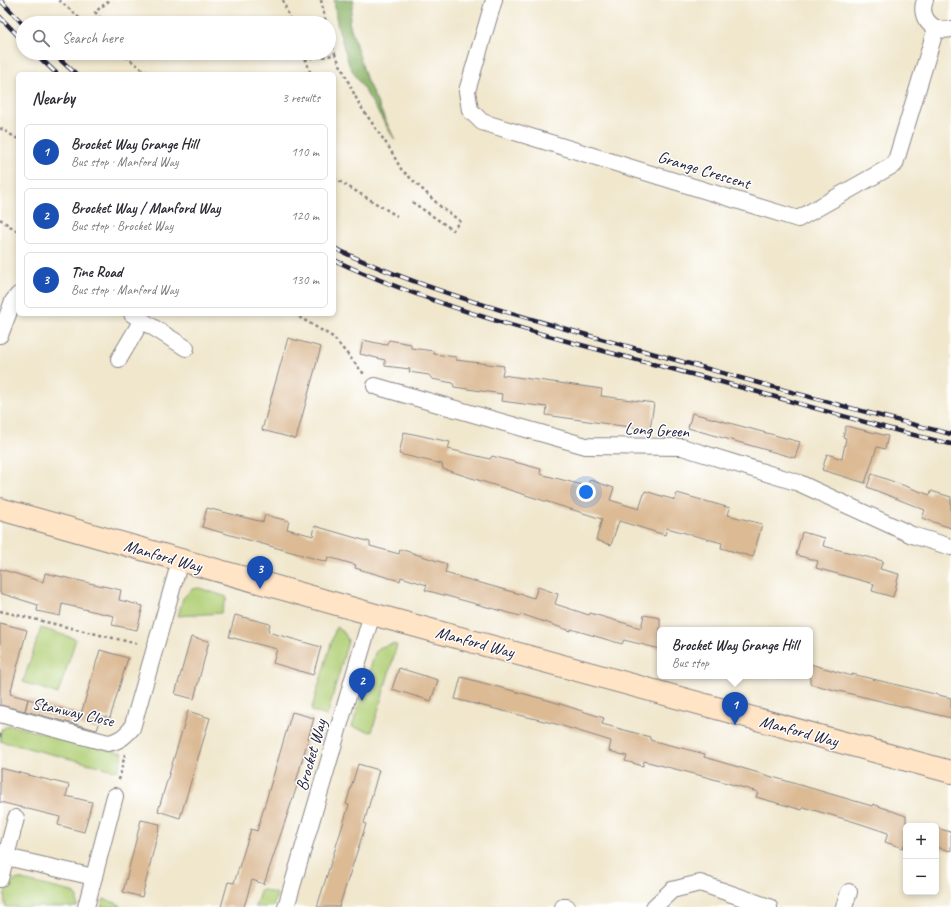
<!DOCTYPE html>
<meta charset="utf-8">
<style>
body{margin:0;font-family:Caveat,sans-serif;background:#f2f2f3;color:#2b2b33}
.controls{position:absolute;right:12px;bottom:12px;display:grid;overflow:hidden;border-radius:6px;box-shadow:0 2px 6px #0003}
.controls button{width:36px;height:36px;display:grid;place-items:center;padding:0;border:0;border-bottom:1px solid #e1e1e2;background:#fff;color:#2b2b33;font:20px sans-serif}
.you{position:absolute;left:586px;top:492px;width:14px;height:14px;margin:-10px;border:3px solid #fff;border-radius:50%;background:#1a73e8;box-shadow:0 0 0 6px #1a73e833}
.badge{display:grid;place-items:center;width:26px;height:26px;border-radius:50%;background:#1f6fb2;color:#fff;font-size:13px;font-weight:700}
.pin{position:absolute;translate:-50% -33px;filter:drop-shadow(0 1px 2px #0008)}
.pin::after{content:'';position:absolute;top:21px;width:14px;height:12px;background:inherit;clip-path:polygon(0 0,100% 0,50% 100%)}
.popup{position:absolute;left:657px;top:627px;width:156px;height:52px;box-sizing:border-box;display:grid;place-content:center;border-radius:6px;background:#fff;filter:drop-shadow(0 1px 3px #0005);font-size:13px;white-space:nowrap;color:#7c7c81}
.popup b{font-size:15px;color:#2b2b33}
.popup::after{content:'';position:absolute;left:50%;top:100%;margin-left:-8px;border:8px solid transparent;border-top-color:#fff}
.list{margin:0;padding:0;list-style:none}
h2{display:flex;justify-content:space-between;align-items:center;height:52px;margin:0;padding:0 16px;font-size:17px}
h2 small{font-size:13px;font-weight:400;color:#7c7c81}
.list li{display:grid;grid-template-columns:26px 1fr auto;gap:12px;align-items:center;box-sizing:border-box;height:56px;margin:0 8px 8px;padding:0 8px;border:1px solid #e1e1e2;border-radius:6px}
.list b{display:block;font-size:15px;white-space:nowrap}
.list p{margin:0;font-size:13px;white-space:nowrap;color:#7c7c81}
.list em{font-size:13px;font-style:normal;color:#7c7c81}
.icon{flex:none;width:22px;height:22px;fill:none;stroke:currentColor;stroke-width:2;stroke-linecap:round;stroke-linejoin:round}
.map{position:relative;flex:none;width:951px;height:907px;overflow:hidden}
.search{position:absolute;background:#fff;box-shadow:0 2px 6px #0003;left:16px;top:16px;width:320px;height:44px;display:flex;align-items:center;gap:10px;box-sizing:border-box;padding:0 14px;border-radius:22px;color:#7c7c81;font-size:15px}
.panel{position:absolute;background:#fff;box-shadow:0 2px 6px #0003;left:16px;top:72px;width:320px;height:244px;border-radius:6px}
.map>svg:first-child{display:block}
.green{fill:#b1cf76;stroke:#6a7858}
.forest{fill:#8cb267;stroke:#576a51}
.building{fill:#dbba94}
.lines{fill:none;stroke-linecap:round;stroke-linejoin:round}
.street-casing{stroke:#898484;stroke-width:18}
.secondary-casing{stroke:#898484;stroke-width:24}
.path{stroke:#898484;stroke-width:2.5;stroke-dasharray:3 3;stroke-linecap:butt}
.street{stroke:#fff;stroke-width:16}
.secondary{stroke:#ffe4c6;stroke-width:22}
.rail-casing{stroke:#22223b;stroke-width:4.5}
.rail{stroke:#fff;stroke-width:3;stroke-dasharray:9;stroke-linecap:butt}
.labels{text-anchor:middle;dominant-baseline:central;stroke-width:3;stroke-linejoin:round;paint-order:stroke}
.street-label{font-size:17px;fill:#22223b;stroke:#fff}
</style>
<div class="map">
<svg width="951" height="907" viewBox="0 0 951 907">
<rect width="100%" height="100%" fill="#fff"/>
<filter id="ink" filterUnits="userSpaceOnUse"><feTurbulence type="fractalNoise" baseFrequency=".025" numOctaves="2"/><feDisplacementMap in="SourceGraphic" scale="8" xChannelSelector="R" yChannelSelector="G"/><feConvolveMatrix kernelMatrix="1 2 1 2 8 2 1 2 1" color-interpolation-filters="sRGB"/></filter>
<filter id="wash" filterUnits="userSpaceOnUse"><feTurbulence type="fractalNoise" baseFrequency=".012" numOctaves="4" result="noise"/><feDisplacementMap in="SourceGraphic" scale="16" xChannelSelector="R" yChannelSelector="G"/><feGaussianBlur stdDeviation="0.9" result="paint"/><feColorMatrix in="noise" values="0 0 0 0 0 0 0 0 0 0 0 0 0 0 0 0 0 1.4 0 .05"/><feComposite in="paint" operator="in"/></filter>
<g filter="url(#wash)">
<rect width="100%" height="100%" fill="#f0e7cd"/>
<g class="green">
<polygon points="199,588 227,597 221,613 178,616 183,598 192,589"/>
<polygon points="336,627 345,634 348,641 327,716 311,711"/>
<polygon points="41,628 76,639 58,694 23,682"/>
<polygon points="392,644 397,645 372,732 352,727 375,653 380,647"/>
<polygon points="9,725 123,753 118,771 0,741 1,730"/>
<path d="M18 879 72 892 77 897V907H6C2 894 6 884 18 879Z"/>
<polygon points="261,889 277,894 273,907 255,907"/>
<polygon points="104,899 119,904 121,907 101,907"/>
</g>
<polygon class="forest" points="334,0 354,0 349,22 367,81 395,140 349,65 337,24"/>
<g id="blocks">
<g class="building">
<polygon points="288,338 321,347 296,439 262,430"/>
<polygon points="363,340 386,345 389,340 411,344 411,348 433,351 434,354 456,357 456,360 504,366 502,375 602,389 601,396 654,403 650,430 546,415 547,407 501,401 502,394 454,387 453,383 432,379 429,375 409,372 410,369 385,366 385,360 360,354"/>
<polygon points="692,413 800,442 795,458 688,428"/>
<polygon points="846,426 888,436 885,449 877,447 865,483 822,470 827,454 842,459 846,438 843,437"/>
<polygon points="404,432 450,442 448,449 490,459 492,456 541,469 540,474 586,486 590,480 614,488 610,500 639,509 645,491 675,500 677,493 730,508 728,515 762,524 753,557 721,548 722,543 667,528 665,535 619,521 611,545 596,540 602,519 443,469 442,464 399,454"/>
<polygon points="872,474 930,495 931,491 951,497 951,528 922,518 925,510 867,487"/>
<polygon points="207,508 263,522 265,515 289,521 287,529 313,536 315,526 370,542 370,546 399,554 400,549 447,564 445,573 534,598 538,587 558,594 555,604 589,615 590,613 641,628 644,615 660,618 660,649 624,640 622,644 571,629 571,631 521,614 520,616 425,590 427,585 401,577 400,581 355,568 356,565 328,557 327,562 202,527"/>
<polygon points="802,532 825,538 823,546 883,561 880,569 899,574 893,597 872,591 874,584 816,568 818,561 796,555"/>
<polygon points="0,569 43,582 45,573 121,590 119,600 143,606 137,630 112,625 114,616 62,604 60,616 37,611 38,605 0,593"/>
<polygon points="235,615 270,624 268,632 321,647 313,675 273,663 277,649 229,637"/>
<polygon points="0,623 27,630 10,694 28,699 25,711 0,705"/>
<polygon points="191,637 209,641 194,699 175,694"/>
<polygon points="100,650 128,658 110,718 102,716 97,730 25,711 28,699 81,714"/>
<polygon points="810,664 852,676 852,674 951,698 951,718 810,684"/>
<polygon points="399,668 438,680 431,701 392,689"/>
<polygon points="461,677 551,701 604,718 602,724 650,737 650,740 705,754 704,757 872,806 873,804 906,816 906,838 903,848 885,842 888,833 855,822 803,807 802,810 756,797 758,792 710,778 644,761 643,766 625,761 627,756 609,751 611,741 556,724 455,699"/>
<polygon points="188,711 210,718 180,818 158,811"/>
<polygon points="292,712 314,718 296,782 298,783 264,884 252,880 244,907 221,907 228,882 234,883 251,829 257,831"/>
<polygon points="358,764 379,770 364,823 366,824 339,907 317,907 349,805 346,804"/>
<polygon points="0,768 69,785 66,796 92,802 84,832 58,825 60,817 0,802"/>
<polygon points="141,820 160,824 142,897 123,892"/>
<polygon points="936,828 951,832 951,851 936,847"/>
</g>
</g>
</g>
<g filter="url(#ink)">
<use href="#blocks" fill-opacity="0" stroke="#898484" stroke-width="1"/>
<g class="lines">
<defs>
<g id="street">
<polyline points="494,0 467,91 470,110 482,122 798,219 895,164 936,28"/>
<path d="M925 0C918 18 933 33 951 29"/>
<polyline points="132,314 186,348"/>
<polyline points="0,335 13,301 18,295"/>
<polyline points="119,359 142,320"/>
<polyline points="375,386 586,446 682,447 799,483 912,535 951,547"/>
<path d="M0 714 108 743C119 741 124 737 132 728L180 561"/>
<polyline points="6,857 94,877"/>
<polyline points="0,879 16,818"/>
<polyline points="86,907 115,796"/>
<polyline points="286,907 372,614"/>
<polyline points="563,907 567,907"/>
<polyline points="654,907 672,890 700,883 769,907"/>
<polyline points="844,907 849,892"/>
</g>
<polyline id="secondary" points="0,509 372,614 951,772"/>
</defs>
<use href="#street" class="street-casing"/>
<use href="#secondary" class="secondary-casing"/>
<g class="path">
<polyline points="59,0 85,23"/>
<polyline points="283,0 291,23"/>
<polyline points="321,0 326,23"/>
<polyline points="105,23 95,12 110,0"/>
<polyline points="329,35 335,54"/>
<polyline points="121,53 149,74"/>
<polyline points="303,53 311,74"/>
<path d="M305 60C315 56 325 58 335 54L359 104 390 149 401 169 441 207 460 221 453 230 412 202"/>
<polyline points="304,74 309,70"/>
<polyline points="0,128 18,139"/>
<polyline points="334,178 397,216"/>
<polyline points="0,219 18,232"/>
<polyline points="294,314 333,337 364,374"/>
<polyline points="0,611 138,644"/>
<polyline points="0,737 2,731"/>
<polyline points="119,780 125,754"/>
</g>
<use href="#street" class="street"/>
<use href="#secondary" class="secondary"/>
<defs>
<g id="rail">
<polyline points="0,0 23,24"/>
<polyline points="0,17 23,41"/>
<polyline points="35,53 57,74"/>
<polyline points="53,53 76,74"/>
<path d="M334 248C427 292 527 318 626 346 734 376 842 407 951 434"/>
<path d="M334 260C447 313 574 343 695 375 780 397 865 424 951 444"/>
</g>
</defs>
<use href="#rail" class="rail-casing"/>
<use href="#rail" class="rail"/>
</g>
</g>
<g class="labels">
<g class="street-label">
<text transform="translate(704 170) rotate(17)">Grange Crescent</text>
<text transform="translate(657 430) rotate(3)">Long Green</text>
<text transform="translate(163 556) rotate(16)">Manford Way</text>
<text transform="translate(475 642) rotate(15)">Manford Way</text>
<text transform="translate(73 712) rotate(13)">Stanway Close</text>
<text transform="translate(799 731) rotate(15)">Manford Way</text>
<text transform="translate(311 755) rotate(-74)">Brocket Way</text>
</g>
</g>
</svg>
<div class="controls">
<button>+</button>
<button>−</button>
</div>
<div class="you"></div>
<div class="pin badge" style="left:735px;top:725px;background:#1a4fb4">1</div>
<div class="popup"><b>Brocket Way Grange Hill</b>Bus stop</div>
<div class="pin badge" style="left:362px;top:701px;background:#1a4fb4">2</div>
<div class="pin badge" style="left:260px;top:589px;background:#1a4fb4">3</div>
<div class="search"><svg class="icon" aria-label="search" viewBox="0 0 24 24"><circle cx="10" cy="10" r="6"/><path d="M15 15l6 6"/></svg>Search here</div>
<section class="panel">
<h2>Nearby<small>3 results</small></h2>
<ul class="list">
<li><span class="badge" style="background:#1a4fb4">1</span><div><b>Brocket Way Grange Hill</b><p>Bus stop · Manford Way</p></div><em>110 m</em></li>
<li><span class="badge" style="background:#1a4fb4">2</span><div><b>Brocket Way / Manford Way</b><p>Bus stop · Brocket Way</p></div><em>120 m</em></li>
<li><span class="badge" style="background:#1a4fb4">3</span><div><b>Tine Road</b><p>Bus stop · Manford Way</p></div><em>130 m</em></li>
</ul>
</section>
</div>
